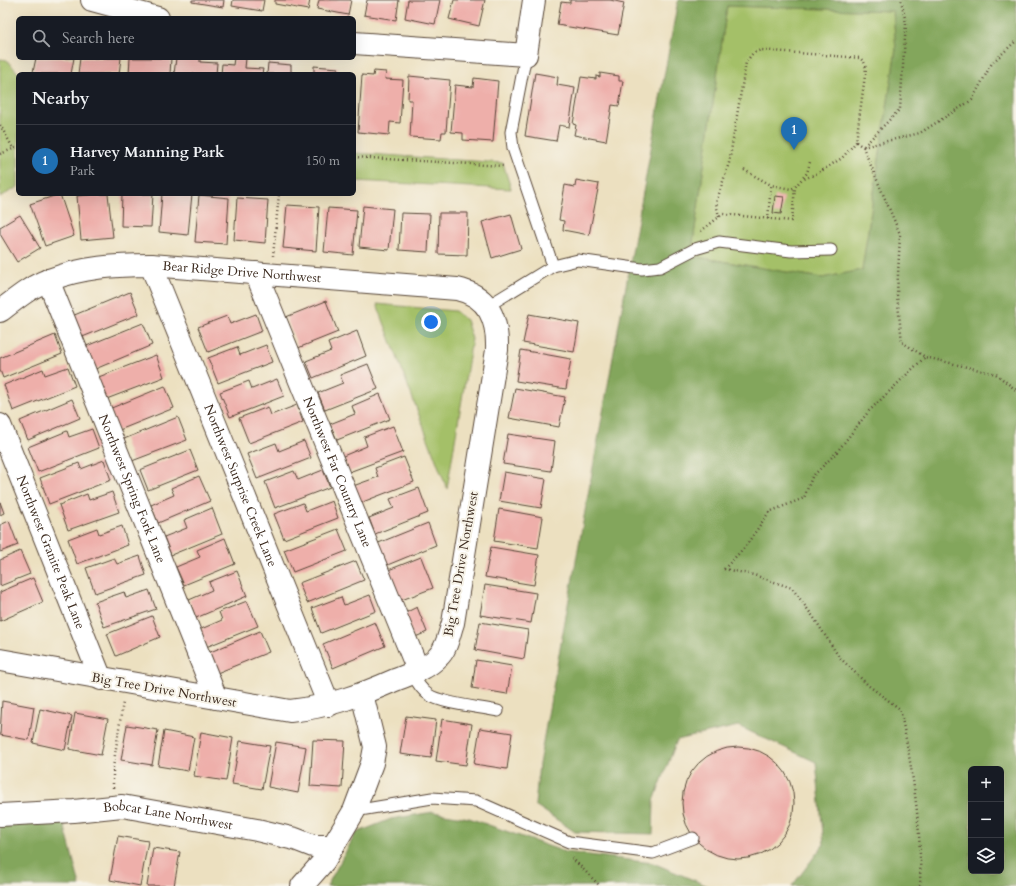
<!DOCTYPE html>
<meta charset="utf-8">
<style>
body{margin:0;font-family:Cardo,serif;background:#242831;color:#f1f3f6}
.controls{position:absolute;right:12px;bottom:12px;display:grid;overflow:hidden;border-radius:6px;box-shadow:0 4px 16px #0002}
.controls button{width:36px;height:36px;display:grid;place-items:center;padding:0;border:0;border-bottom:1px solid #363941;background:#171b24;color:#f1f3f6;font:20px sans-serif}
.you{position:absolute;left:431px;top:322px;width:14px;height:14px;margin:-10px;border:3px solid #fff;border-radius:50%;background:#1a73e8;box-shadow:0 0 0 6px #1a73e833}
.badge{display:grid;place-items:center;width:26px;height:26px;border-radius:50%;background:#1f6fb2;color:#fff;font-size:13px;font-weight:700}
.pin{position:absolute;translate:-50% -33px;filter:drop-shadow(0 1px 2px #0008)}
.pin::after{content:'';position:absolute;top:21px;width:14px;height:12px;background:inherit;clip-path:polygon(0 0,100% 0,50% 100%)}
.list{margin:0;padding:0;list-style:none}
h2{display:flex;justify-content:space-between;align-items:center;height:52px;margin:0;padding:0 16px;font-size:17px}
h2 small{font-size:13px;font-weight:400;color:#9ea1a6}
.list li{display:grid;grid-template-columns:26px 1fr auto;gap:12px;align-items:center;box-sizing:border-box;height:72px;padding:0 16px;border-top:1px solid #363941}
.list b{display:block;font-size:15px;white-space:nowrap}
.list p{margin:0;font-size:13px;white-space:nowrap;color:#9ea1a6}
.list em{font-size:13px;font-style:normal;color:#9ea1a6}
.icon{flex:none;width:22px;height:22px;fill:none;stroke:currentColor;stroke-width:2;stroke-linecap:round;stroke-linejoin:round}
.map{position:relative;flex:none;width:1016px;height:886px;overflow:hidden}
.search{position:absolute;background:#171b24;box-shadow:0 4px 16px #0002;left:16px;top:16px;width:340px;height:44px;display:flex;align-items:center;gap:10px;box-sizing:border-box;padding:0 14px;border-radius:6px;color:#9ea1a6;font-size:15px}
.panel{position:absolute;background:#171b24;box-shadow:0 4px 16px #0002;left:16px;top:72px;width:340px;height:124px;border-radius:6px}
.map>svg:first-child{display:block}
.green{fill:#a4c067;stroke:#707542}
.forest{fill:#83a65c;stroke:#5f683d;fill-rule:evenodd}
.building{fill:#eeafaa}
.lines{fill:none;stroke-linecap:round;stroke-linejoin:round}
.lane-casing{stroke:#564536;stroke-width:13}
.street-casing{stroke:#564536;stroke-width:24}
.path{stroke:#564536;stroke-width:2.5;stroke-dasharray:1 3;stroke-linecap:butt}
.lane{stroke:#fff;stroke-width:11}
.street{stroke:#fff;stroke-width:22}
.labels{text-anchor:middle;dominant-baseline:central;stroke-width:4;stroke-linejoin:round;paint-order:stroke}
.street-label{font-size:13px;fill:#3b2a1e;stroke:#f7f3e8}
</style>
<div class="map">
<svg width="1016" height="886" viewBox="0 0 1016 886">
<rect width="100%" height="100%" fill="#f7f3e8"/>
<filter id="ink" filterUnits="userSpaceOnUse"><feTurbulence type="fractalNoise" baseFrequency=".025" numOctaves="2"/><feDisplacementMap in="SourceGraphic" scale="8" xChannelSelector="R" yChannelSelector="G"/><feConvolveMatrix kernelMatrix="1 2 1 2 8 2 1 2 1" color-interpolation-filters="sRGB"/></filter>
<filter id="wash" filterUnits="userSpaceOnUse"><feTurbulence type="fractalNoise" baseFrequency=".012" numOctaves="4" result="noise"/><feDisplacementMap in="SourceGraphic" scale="16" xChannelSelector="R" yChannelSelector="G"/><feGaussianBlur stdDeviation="0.9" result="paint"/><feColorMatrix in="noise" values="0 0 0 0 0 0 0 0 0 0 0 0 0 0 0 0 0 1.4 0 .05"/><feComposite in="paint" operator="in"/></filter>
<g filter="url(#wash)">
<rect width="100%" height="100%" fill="#ece0c0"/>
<g class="green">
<polygon points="727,6 893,11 896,49 862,270 822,278 691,256"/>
<polygon points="0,59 7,60 19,74 18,187 0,197"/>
<polygon points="354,153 503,163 511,189 354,181"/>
<polygon points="377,304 455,311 466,320 472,339 447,489"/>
</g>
<g class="forest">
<path d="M678 0H1016V886H792L824 844 816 762 738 726 677 740 654 801 653 834 575 832 535 805 539 764ZM727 6 893 11 896 49 862 270 822 278 691 256ZM971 769H1001V871H971Z"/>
<polygon points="61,812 80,886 0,886 0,824"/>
<polygon points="433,812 469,818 565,852 653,863 708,886 327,886 356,833 391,819"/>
</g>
<g id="blocks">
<g class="building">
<polygon points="192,0 224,0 223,7 192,2"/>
<polygon points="233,0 264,0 262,11 232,6"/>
<polygon points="275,0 310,0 308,10 275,4"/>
<polygon points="319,0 351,0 348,15 317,9"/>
<polygon points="367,0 399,0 396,20 364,15"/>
<polygon points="408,0 440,0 435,24 405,18"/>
<polygon points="454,0 485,0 479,26 449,19"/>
<polygon points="570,0 610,0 624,3 618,35 557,25 561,2 570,3"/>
<polygon points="36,58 74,58 71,74 36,74 33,72"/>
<polygon points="80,58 121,58 119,74 78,74"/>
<polygon points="130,58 171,58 170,74 129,74"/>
<polygon points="176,58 200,58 200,62 217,63 216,74 174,74"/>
<polygon points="234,58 246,58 245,68 263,69 262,74 221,74 222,64 233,65"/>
<polygon points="268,63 291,65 291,72 298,74 267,74"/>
<polygon points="314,66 338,68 338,74 314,74"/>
<polygon points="374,71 386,72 385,79 403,80 400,123 390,122 389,135 358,132 362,75 373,76"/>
<polygon points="535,73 558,77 557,85 575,88 569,127 559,125 556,141 525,136"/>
<polygon points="600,73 619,76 619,81 623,81 619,106 612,105 606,141 574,135 576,125 573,124 581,77 596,79 596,76 600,77"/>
<polygon points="409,76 450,80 446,132 442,132 441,139 410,137 412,100 408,100"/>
<polygon points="474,78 498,81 493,142 463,140 463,133 451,132 455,85 473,87"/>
<polygon points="576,180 599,184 589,235 563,230 564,221 559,220 565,185 575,187"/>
<polygon points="60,194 74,236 45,246 30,204"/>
<polygon points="98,194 108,194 113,237 81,240 77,196"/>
<polygon points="122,194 153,194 151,227 121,226"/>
<polygon points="162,194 192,194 188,235 159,232"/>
<polygon points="199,195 229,198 226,244 195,242"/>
<polygon points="775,196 784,197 781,214 773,213"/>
<polygon points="237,198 268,200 265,243 234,240"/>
<polygon points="287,205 319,207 316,251 283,248"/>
<polygon points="363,206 393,209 389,250 359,247"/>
<polygon points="328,208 357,210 353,255 324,252"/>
<polygon points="401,213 430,214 428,252 399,250"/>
<polygon points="439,213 468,213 467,255 438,254"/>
<polygon points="511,214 521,249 492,258 482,222"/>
<polygon points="20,215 40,248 17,262 0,234 0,227"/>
<polygon points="130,292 139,314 80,338 72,316"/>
<polygon points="326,301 338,332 298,348 286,317"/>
<polygon points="256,314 262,331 208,352 198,327 227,316 230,324"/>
<polygon points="529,314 579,323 574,352 523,343"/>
<polygon points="143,323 152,345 93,370 84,347"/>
<polygon points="357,331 366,356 313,378 306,361 331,351 328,343"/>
<polygon points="55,335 62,354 3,378 0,370 0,358"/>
<polygon points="266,345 272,362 218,383 208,358 237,347 240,355"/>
<polygon points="521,350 571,359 566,389 516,381"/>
<polygon points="156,355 164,377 104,400 96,378"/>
<polygon points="368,364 378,389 325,410 318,393 343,383 340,375"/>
<polygon points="68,367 75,386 13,411 4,385 43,369 45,375"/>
<polygon points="277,379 284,396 230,417 220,392 249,381 252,389"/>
<polygon points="165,386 174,408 117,431 109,409"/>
<polygon points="515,388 565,397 559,427 509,418"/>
<polygon points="380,394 390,419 337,440 330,424 355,414 352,406"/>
<polygon points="72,399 80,418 28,440 20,421"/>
<polygon points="297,405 303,422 249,443 239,418 268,407 271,415"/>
<polygon points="178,417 187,440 132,461 124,439"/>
<polygon points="393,426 403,452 349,472 343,456 367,446 364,437"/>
<polygon points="92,429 99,448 38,472 28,447 67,431 69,437"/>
<polygon points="508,434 555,441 551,471 503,464"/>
<polygon points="304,441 311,458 257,479 247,454 276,443 279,451"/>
<polygon points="190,450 198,470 148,490 140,470"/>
<polygon points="404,457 414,482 360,503 353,486 378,477 375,468"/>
<polygon points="104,460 111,480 49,504 40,478 79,463 81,469"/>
<polygon points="323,470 330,487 275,508 265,482 294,471 298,480"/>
<polygon points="504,472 546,479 541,508 499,501"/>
<polygon points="199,476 210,501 158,523 151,505 174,495 171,488"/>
<polygon points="419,488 428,513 375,534 369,518 394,508 390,499"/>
<polygon points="112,492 119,512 68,530 59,505 87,494 89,500"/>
<polygon points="332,501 338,518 284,539 274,514 303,503 306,511"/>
<polygon points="0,502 4,513 0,515"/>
<polygon points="212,508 222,534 171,555 164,537 187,528 184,520"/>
<polygon points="499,509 543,517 538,548 494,541"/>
<polygon points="9,521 18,545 0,552 0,525"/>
<polygon points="428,523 436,545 385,566 376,544"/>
<polygon points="122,526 128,545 77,564 68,539 97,528 99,534"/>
<polygon points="338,529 347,551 293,572 284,550"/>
<polygon points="225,538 235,564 184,585 176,567 200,557 197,550"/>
<polygon points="491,547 539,555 534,585 485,577"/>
<polygon points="20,551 30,574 0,586 0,560"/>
<polygon points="140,556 146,575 95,593 86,568 114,558 117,564"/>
<polygon points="421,557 433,588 399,601 386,571"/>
<polygon points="356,561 364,580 307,603 299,583"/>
<polygon points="237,571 247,596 196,618 189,600 212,590 209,582"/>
<polygon points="33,578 43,602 0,621 0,592"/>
<polygon points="485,585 536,593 531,623 480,615"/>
<polygon points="149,590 156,609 104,627 95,602 124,592 126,598"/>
<polygon points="370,595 376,611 321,633 312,608 341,597 344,605"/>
<polygon points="247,601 258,626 206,647 199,630 222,620 219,612"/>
<polygon points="417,607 427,632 413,638 403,614"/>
<polygon points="152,616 160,637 116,656 107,634"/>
<polygon points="375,622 385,646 333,668 323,644"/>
<polygon points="480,622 528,630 524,659 475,650"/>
<polygon points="260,631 269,652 217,673 208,653"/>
<polygon points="476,660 512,666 507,694 472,688"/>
<polygon points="2,701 34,707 29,740 0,735"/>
<polygon points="40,709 72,716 65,750 33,743"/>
<polygon points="75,713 108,719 101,755 69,749"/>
<polygon points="406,716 436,720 431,758 400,754"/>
<polygon points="442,719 472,724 466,765 436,761"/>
<polygon points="127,725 158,730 152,765 121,760"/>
<polygon points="480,728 512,733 507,769 474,764"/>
<polygon points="164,731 194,737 188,771 158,766"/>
<polygon points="201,732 233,738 226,781 194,776"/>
<polygon points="313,740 345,741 342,788 310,786"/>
<polygon points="240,741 270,746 262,789 232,784"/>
<polygon points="276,742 306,747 298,793 268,787"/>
<circle cx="738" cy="803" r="56"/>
<polygon points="118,836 148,841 140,886 110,880"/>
<polygon points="153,848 180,852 174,886 147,886"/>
</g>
</g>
</g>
<g filter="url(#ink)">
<use href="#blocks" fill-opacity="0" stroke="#564536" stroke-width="1"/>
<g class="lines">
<defs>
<g id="lane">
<polyline points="553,266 578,260 642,269 660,267 695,249 719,242 791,251 831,250"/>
<polyline points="486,307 553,266 513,148 511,132 526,55"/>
<path d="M412 673C416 681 421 690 429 695 443 704 480 707 498 711"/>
<polyline points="354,811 432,798 476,801 569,842 653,853 693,838"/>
</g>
<g id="street">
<polyline points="92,0 158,18"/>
<polyline points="354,43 526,55 534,0"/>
<path id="s1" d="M151 265 329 705"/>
<path id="s2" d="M256 273 418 670"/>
<path id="s3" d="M48 280 216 698"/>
<path id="s4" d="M0 311C15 300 31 286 49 280 83 267 116 265 151 265L457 289C489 296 498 320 497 350L453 623C449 634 447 649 438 657 427 669 410 674 395 680 361 695 328 707 290 711L0 660"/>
<path id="s5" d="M0 425 101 679"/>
<path id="s6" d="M0 815 74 811 122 806 257 830 295 839 313 846H333"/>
<polyline points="302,886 324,861 354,811 372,763 375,747 362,694"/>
</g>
</defs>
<use href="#lane" class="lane-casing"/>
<use href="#street" class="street-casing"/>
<g class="path">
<polyline points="0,125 13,148"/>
<polyline points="856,142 863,147 900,234 897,295 902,342 925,357 996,374 1016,390"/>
<polyline points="864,146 900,109 906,23 901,0"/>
<polyline points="863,147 920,133 972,100 992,63 1016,41"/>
<polyline points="0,154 18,147"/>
<polyline points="354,157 504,166"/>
<polyline points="744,170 771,185"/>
<polyline points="719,217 716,203 729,163 746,62 753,53 761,50 860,58 864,62 866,68 856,142 842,158 818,173 804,179"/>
<polyline points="768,219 771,185 791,189 795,187"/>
<polyline points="701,231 723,214 792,221 795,187 807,173 810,162"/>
<polyline points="273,256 279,194"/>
<path d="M724 569 754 575 792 588 814 618 839 657 869 686 900 709C912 767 922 826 920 886"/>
<polyline points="724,569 745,547 769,512 804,498 812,477 836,453 869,411 925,357"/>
<polyline points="113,788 113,768 123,702"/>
<polyline points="572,858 600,886"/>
</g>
<use href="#lane" class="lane"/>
<use href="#street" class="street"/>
</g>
</g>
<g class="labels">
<g class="street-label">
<text stroke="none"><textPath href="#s4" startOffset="253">Bear Ridge Drive Northwest</textPath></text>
<text stroke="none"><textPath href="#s2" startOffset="215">Northwest Far Country Lane</textPath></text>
<text stroke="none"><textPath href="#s1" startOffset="238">Northwest Surprise Creek Lane</textPath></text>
<text stroke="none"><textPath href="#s3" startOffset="225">Northwest Spring Fork Lane</textPath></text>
<text stroke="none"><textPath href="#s5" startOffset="137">Northwest Granite Peak Lane</textPath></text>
<text transform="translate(461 564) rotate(-80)">Big Tree Drive Northwest</text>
<text transform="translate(164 690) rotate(10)">Big Tree Drive Northwest</text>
<text stroke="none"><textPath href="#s6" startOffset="169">Bobcat Lane Northwest</textPath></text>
</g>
</g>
</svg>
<div class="controls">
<button>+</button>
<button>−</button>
<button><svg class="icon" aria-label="layers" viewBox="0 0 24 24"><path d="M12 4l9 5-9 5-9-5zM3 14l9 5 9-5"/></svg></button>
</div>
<div class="you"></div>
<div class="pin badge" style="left:794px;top:150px">1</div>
<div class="search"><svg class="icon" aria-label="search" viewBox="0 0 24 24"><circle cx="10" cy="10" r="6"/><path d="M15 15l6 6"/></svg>Search here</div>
<section class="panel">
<h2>Nearby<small></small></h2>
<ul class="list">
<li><span class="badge">1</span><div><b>Harvey Manning Park</b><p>Park</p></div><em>150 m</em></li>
</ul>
</section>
</div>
